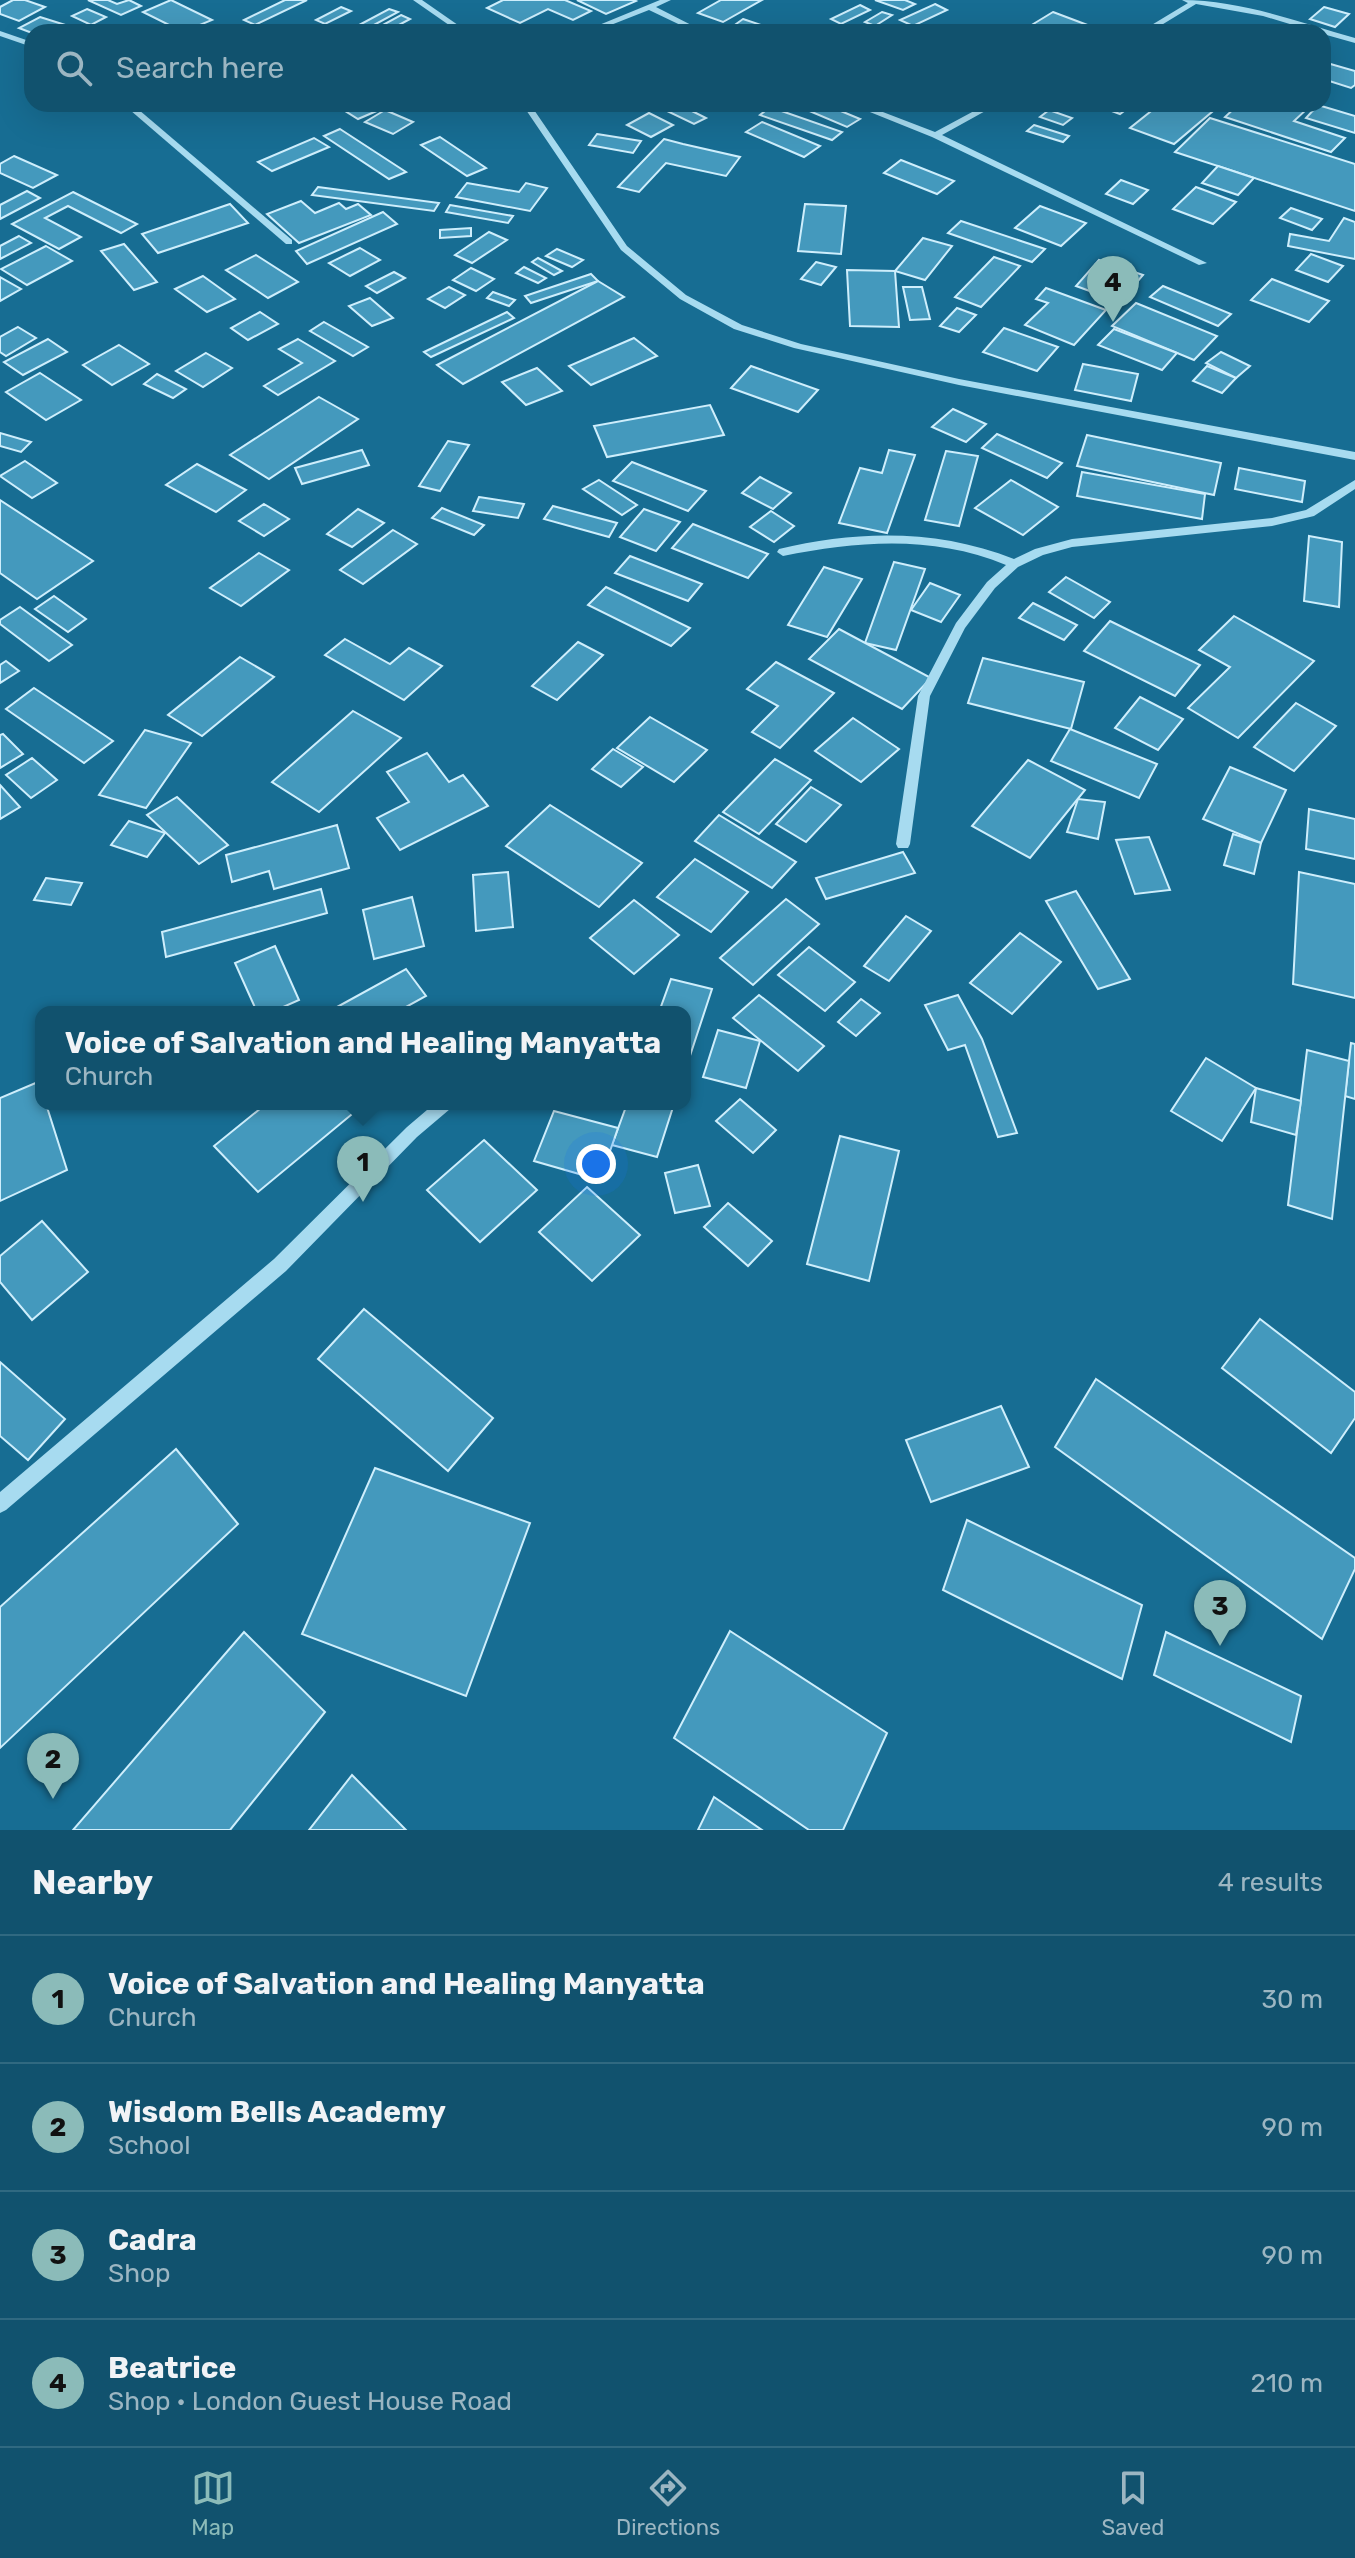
<!DOCTYPE html>
<meta charset="utf-8">
<style>
body{margin:0;font-family:Rubik,sans-serif;background:#1e5c76;color:#f1f3f6}
.you{position:absolute;left:596px;top:1164px;width:28px;height:28px;margin:-20px;border:6px solid #fff;border-radius:50%;background:#1a73e8;box-shadow:0 0 0 12px #1a73e833}
.badge{display:grid;place-items:center;width:52px;height:52px;border-radius:50%;background:#8bbbb9;color:#111;font-size:26px;font-weight:700}
.pin{position:absolute;translate:-50% -66px;filter:drop-shadow(0 2px 4px #0008)}
.pin::after{content:'';position:absolute;top:42px;width:28px;height:24px;background:inherit;clip-path:polygon(0 0,100% 0,50% 100%)}
.popup{position:absolute;left:35px;top:1006px;width:656px;height:104px;box-sizing:border-box;display:grid;place-content:center;border-radius:16px;background:#11526e;filter:drop-shadow(0 2px 6px #0005);font-size:26px;white-space:nowrap;color:#9cb6c2}
.popup b{font-size:30px;color:#f1f3f6}
.popup::after{content:'';position:absolute;left:50%;top:100%;margin-left:-16px;border:16px solid transparent;border-top-color:#11526e}
.list{margin:0;padding:0;list-style:none}
h2{display:flex;justify-content:space-between;align-items:center;height:104px;margin:0;padding:0 32px;font-size:34px}
h2 small{font-size:26px;font-weight:400;color:#9cb6c2}
.list li{display:grid;grid-template-columns:52px 1fr auto;gap:24px;align-items:center;box-sizing:border-box;height:128px;padding:0 32px;border-top:2px solid #306981}
.list b{display:block;font-size:30px;white-space:nowrap}
.list p{margin:0;font-size:26px;white-space:nowrap;color:#9cb6c2}
.list em{font-size:26px;font-style:normal;color:#9cb6c2}
.icon{flex:none;width:44px;height:44px;fill:none;stroke:currentColor;stroke-width:2;stroke-linecap:round;stroke-linejoin:round}
.map{position:relative;flex:none;width:1355px;height:1830px;overflow:hidden}
.search{position:absolute;background:#11526e;box-shadow:0 8px 32px #0002;left:24px;right:24px;top:24px;height:88px;display:flex;align-items:center;gap:20px;box-sizing:border-box;padding:0 28px;border-radius:24px;color:#9cb6c2;font-size:30px}
.sheet{height:616px;background:#11526e}
nav{display:flex;justify-content:space-around;align-items:center;box-sizing:border-box;height:112px;border-top:2px solid #306981;background:#11526e;font-size:22px;color:#9cb6c2}
nav a{display:grid;justify-items:center;gap:4px}
nav .on{color:#8bbbb9}
.map>svg:first-child{display:block}
.building{fill:#4499bd;stroke:#ceeefc;stroke-width:2}
.lines{fill:none;stroke-linecap:round;stroke-linejoin:round}
.minor{fill:#a7dbf0;fill-rule:evenodd}
</style>
<div class="map">
<svg width="1355" height="1830" viewBox="0 0 1355 1830">
<rect width="100%" height="100%" fill="#176d93"/>
<g class="building">
<polygon points="13,0 25,0 45,7 19,21 0,14 0,7"/>
<polygon points="88,0 108,0 117,4 129,0 141,6 121,15"/>
<polygon points="171,0 212,20 183,32 143,12"/>
<polygon points="285,0 307,0 255,25 244,20"/>
<polygon points="503,0 565,0 591,11 573,20 548,9 520,23 487,8"/>
<polygon points="577,0 634,0 636,1 606,14"/>
<polygon points="721,0 762,0 723,22 698,13"/>
<polygon points="875,0 905,0 915,4 903,10"/>
<polygon points="935,4 947,10 913,26 900,20"/>
<polygon points="860,5 870,10 841,24 831,19"/>
<polygon points="341,7 351,11 325,24 316,20"/>
<polygon points="1324,7 1349,14 1335,27 1310,19"/>
<polygon points="87,9 106,17 91,25 72,16"/>
<polygon points="389,9 398,12 361,32 346,32"/>
<polygon points="882,12 892,15 875,26 865,22"/>
<polygon points="1053,12 1106,32 1045,32 1030,26"/>
<polygon points="401,15 410,19 386,32 370,32"/>
<polygon points="40,17 72,27 64,32 32,33 19,28"/>
<polygon points="743,19 767,27 761,32 725,32"/>
<polygon points="1327,63 1355,71 1355,85 1351,88 1323,79 1323,66"/>
<polygon points="334,104 381,104 386,107 358,119"/>
<polygon points="678,104 706,118 694,124 665,110"/>
<polygon points="793,104 824,104 860,119 847,127"/>
<polygon points="1093,104 1130,104 1132,105 1120,114"/>
<polygon points="1160,104 1193,104 1213,111 1174,144 1130,128"/>
<polygon points="1239,104 1293,104 1307,109 1294,121 1345,138 1331,152 1225,117"/>
<polygon points="1318,105 1355,116 1355,133 1306,118"/>
<polygon points="770,107 842,132 832,140 760,115"/>
<polygon points="385,110 413,122 393,134 365,122"/>
<polygon points="1049,110 1072,118 1063,125 1040,117"/>
<polygon points="649,113 673,125 651,137 627,125"/>
<polygon points="1210,118 1355,164 1355,211 1175,152"/>
<polygon points="762,122 820,146 804,157 746,132"/>
<polygon points="1034,125 1069,136 1063,142 1027,131"/>
<polygon points="340,129 406,172 389,179 324,136"/>
<polygon points="597,134 641,141 633,153 589,145"/>
<polygon points="440,137 486,168 467,176 421,145"/>
<polygon points="314,138 329,147 272,171 258,162"/>
<polygon points="664,139 683,144 740,157 726,176 666,163 639,192 618,187"/>
<polygon points="14,156 57,175 33,188 0,173 0,164"/>
<polygon points="901,160 954,181 937,194 884,173"/>
<polygon points="1218,166 1254,178 1238,195 1202,183"/>
<polygon points="1121,180 1148,190 1133,204 1106,194"/>
<polygon points="467,183 519,192 526,183 547,188 530,211 456,197"/>
<polygon points="318,187 439,203 434,211 312,195"/>
<polygon points="1196,187 1236,202 1213,224 1173,209"/>
<polygon points="27,191 40,198 0,219 0,205"/>
<polygon points="73,192 137,224 121,233 68,206 45,218 81,237 59,249 12,224"/>
<polygon points="301,201 315,213 339,203 346,209 358,204 371,215 299,243 267,214"/>
<polygon points="230,204 248,223 158,253 142,234"/>
<polygon points="805,204 846,206 841,254 798,251"/>
<polygon points="450,205 513,216 508,223 446,212"/>
<polygon points="1040,206 1086,223 1061,246 1015,228"/>
<polygon points="1291,208 1322,219 1312,230 1280,218"/>
<polygon points="383,212 397,224 307,264 296,251"/>
<polygon points="1344,218 1355,222 1355,259 1288,246 1290,234 1329,241"/>
<polygon points="961,221 1045,249 1032,262 948,233"/>
<polygon points="471,228 471,236 440,238 440,230"/>
<polygon points="489,232 507,240 472,263 455,255"/>
<polygon points="19,236 31,243 0,259 0,246"/>
<polygon points="923,238 952,246 925,280 895,271"/>
<polygon points="124,244 157,282 134,290 101,251"/>
<polygon points="46,246 72,261 27,285 1,269"/>
<polygon points="360,248 380,260 350,276 329,263"/>
<polygon points="557,249 583,260 572,267 546,256"/>
<polygon points="1311,254 1343,266 1328,282 1296,270"/>
<polygon points="256,255 298,282 268,298 226,270"/>
<polygon points="994,257 1020,266 981,307 955,297"/>
<polygon points="538,258 562,271 554,275 532,262"/>
<polygon points="1099,260 1143,275 1120,302 1076,286"/>
<polygon points="816,262 836,267 821,285 801,279"/>
<polygon points="524,267 546,278 538,283 516,273"/>
<polygon points="471,268 494,279 476,291 453,280"/>
<polygon points="847,270 895,271 899,327 850,326"/>
<polygon points="394,272 405,278 377,293 366,286"/>
<polygon points="591,274 598,281 531,303 525,296"/>
<polygon points="203,276 235,299 207,312 175,289"/>
<polygon points="0,277 21,289 0,301"/>
<polygon points="1272,279 1329,301 1309,322 1251,300"/>
<polygon points="598,281 624,297 463,384 437,365"/>
<polygon points="1163,286 1231,314 1218,326 1150,297"/>
<polygon points="449,287 465,295 445,308 428,299"/>
<polygon points="903,287 922,287 930,319 910,320"/>
<polygon points="1046,288 1106,310 1074,345 1025,325 1048,303 1036,299"/>
<polygon points="493,292 515,300 509,306 487,298"/>
<polygon points="370,298 393,318 372,326 349,306"/>
<polygon points="1136,303 1217,336 1194,360 1112,326"/>
<polygon points="957,308 976,315 959,332 940,326"/>
<polygon points="260,312 278,324 248,340 231,328"/>
<polygon points="507,312 514,318 431,357 424,352"/>
<polygon points="324,322 368,347 353,356 310,331"/>
<polygon points="18,327 36,338 6,356 0,352 0,337"/>
<polygon points="1004,328 1058,347 1037,371 983,352"/>
<polygon points="1114,329 1177,353 1162,370 1098,345"/>
<polygon points="634,338 657,356 591,385 569,366"/>
<polygon points="48,339 67,352 23,375 4,362"/>
<polygon points="298,339 335,361 278,395 264,386 302,363 279,349"/>
<polygon points="119,345 149,364 112,385 83,365"/>
<polygon points="1221,352 1250,366 1236,378 1206,363"/>
<polygon points="206,353 232,368 203,387 176,371"/>
<polygon points="1083,364 1138,374 1131,401 1075,390"/>
<polygon points="751,366 818,390 798,412 731,388"/>
<polygon points="1207,366 1236,378 1222,393 1193,381"/>
<polygon points="537,368 562,391 526,405 502,382"/>
<polygon points="40,373 81,400 46,420 6,392"/>
<polygon points="157,374 186,389 173,398 144,384"/>
<polygon points="319,397 358,419 269,479 230,455"/>
<polygon points="710,405 724,435 607,457 594,426"/>
<polygon points="953,409 986,424 966,442 932,427"/>
<polygon points="0,433 31,442 21,452 0,446"/>
<polygon points="997,434 1062,463 1047,478 982,448"/>
<polygon points="1087,435 1221,463 1214,495 1077,466"/>
<polygon points="448,441 469,445 440,491 419,486"/>
<polygon points="362,450 369,465 302,484 295,468"/>
<polygon points="889,450 915,455 887,533 839,523 860,468 882,473"/>
<polygon points="946,451 978,456 959,526 925,520"/>
<polygon points="25,461 57,483 32,498 0,476"/>
<polygon points="632,462 706,491 688,511 613,481"/>
<polygon points="197,464 246,490 216,512 166,485"/>
<polygon points="1239,468 1305,481 1302,502 1235,489"/>
<polygon points="1082,472 1205,494 1202,519 1077,496"/>
<polygon points="760,477 791,493 773,509 742,493"/>
<polygon points="599,480 637,505 622,515 583,489"/>
<polygon points="1011,480 1058,507 1023,535 975,508"/>
<polygon points="479,497 524,504 518,518 473,511"/>
<polygon points="0,500 93,561 37,599 0,573"/>
<polygon points="264,504 289,519 264,536 239,521"/>
<polygon points="553,506 617,523 609,537 544,519"/>
<polygon points="442,508 484,525 474,535 432,518"/>
<polygon points="358,509 384,523 352,547 327,534"/>
<polygon points="644,509 680,522 656,551 620,537"/>
<polygon points="771,511 794,526 774,542 750,527"/>
<polygon points="693,524 768,554 748,578 672,548"/>
<polygon points="393,530 417,544 363,584 340,570"/>
<polygon points="1309,536 1342,542 1339,607 1304,601"/>
<polygon points="259,553 289,570 241,606 210,588"/>
<polygon points="630,556 702,584 688,601 615,573"/>
<polygon points="894,562 925,569 896,650 865,643"/>
<polygon points="824,567 862,579 827,637 788,625"/>
<polygon points="1066,577 1110,602 1094,618 1049,592"/>
<polygon points="930,583 960,595 941,622 911,610"/>
<polygon points="606,587 690,628 671,646 588,605"/>
<polygon points="54,596 86,619 68,632 35,609"/>
<polygon points="1033,603 1077,625 1064,640 1019,618"/>
<polygon points="20,607 72,645 49,661 0,624 0,620"/>
<polygon points="1234,616 1314,661 1238,738 1188,708 1230,667 1199,650"/>
<polygon points="1110,621 1200,665 1175,696 1084,651"/>
<polygon points="839,629 931,678 902,709 809,659"/>
<polygon points="345,639 390,664 409,648 442,666 404,700 325,655"/>
<polygon points="578,642 603,655 557,700 532,686"/>
<polygon points="240,657 274,677 202,736 168,715"/>
<polygon points="983,658 1084,682 1071,729 968,703"/>
<polygon points="6,661 19,671 0,683 0,665"/>
<polygon points="776,662 834,693 780,748 752,732 778,706 747,689"/>
<polygon points="34,688 113,741 84,763 6,709"/>
<polygon points="1140,697 1183,719 1158,750 1115,728"/>
<polygon points="1296,703 1336,726 1294,771 1254,747"/>
<polygon points="353,711 401,738 319,812 272,782"/>
<polygon points="650,717 707,750 674,782 617,748"/>
<polygon points="853,718 899,749 861,782 815,751"/>
<polygon points="1070,729 1157,764 1139,798 1051,761"/>
<polygon points="145,730 191,743 146,808 99,795"/>
<polygon points="3,734 23,754 0,768 0,735"/>
<polygon points="613,749 643,767 621,787 592,769"/>
<polygon points="427,753 449,782 463,775 488,806 400,850 377,818 409,802 387,772"/>
<polygon points="32,758 57,780 31,798 6,775"/>
<polygon points="775,759 811,780 759,834 723,812"/>
<polygon points="1028,760 1085,790 1030,858 972,826"/>
<polygon points="1230,767 1286,790 1261,843 1203,819"/>
<polygon points="0,785 20,807 0,819"/>
<polygon points="811,787 841,805 806,842 776,824"/>
<polygon points="177,797 228,845 199,864 147,815"/>
<polygon points="1078,799 1105,802 1098,839 1067,832"/>
<polygon points="550,805 642,863 599,907 506,846"/>
<polygon points="1309,809 1355,819 1355,859 1306,849"/>
<polygon points="719,815 796,862 772,888 695,841"/>
<polygon points="129,821 165,833 147,857 111,845"/>
<polygon points="337,825 349,868 274,889 269,871 232,882 226,855"/>
<polygon points="1233,834 1261,843 1254,874 1224,865"/>
<polygon points="1149,837 1170,890 1135,894 1116,840"/>
<polygon points="903,852 915,873 826,899 816,878"/>
<polygon points="695,859 748,892 711,932 657,897"/>
<polygon points="508,872 513,927 476,931 473,875"/>
<polygon points="1299,872 1355,884 1355,998 1293,984"/>
<polygon points="46,878 82,883 71,905 34,900"/>
<polygon points="321,889 327,913 166,957 162,932"/>
<polygon points="1076,891 1130,979 1098,989 1046,901"/>
<polygon points="412,897 424,946 374,959 363,910"/>
<polygon points="786,899 819,924 753,985 720,958"/>
<polygon points="634,900 679,935 634,974 590,938"/>
<polygon points="906,916 931,931 889,981 864,966"/>
<polygon points="1020,933 1061,962 1012,1014 970,983"/>
<polygon points="275,946 299,1000 272,1012 257,1012 235,963"/>
<polygon points="809,947 855,982 825,1011 778,975"/>
<polygon points="406,969 426,996 397,1012 328,1012"/>
<polygon points="671,979 712,989 685,1071 685,1012 659,1012"/>
<polygon points="759,995 824,1046 798,1071 733,1018"/>
<polygon points="958,995 982,1039 1017,1133 998,1137 965,1045 948,1050 925,1005"/>
<polygon points="861,999 880,1013 856,1036 838,1022"/>
<polygon points="718,1030 760,1041 746,1088 703,1077"/>
<polygon points="1351,1043 1355,1044 1355,1099 1345,1096"/>
<polygon points="1307,1050 1349,1061 1332,1219 1288,1205"/>
<polygon points="1206,1058 1256,1088 1222,1141 1171,1111"/>
<polygon points="38,1082 41,1104 46,1104 67,1170 0,1201 0,1098"/>
<polygon points="1256,1088 1301,1101 1296,1135 1251,1122"/>
<polygon points="740,1099 776,1130 753,1153 716,1121"/>
<polygon points="266,1104 351,1104 357,1110 258,1192 214,1146"/>
<polygon points="627,1104 674,1104 657,1157 612,1145"/>
<polygon points="554,1111 618,1128 600,1180 534,1161"/>
<polygon points="840,1136 899,1151 869,1281 807,1264"/>
<polygon points="484,1140 537,1190 480,1242 427,1190"/>
<polygon points="698,1165 710,1206 675,1213 665,1173"/>
<polygon points="587,1187 640,1235 592,1281 539,1232"/>
<polygon points="728,1203 772,1241 748,1266 704,1227"/>
<polygon points="42,1221 88,1272 32,1320 0,1282 0,1256"/>
<polygon points="364,1309 493,1418 448,1471 318,1359"/>
<polygon points="1260,1319 1355,1392 1355,1418 1331,1453 1222,1368"/>
<polygon points="0,1362 65,1419 28,1460 0,1436"/>
<polygon points="1096,1379 1355,1558 1355,1569 1322,1639 1055,1447"/>
<polygon points="1001,1406 1029,1467 931,1502 906,1440"/>
<polygon points="176,1449 238,1524 0,1748 0,1607"/>
<polygon points="375,1468 530,1523 466,1696 302,1634"/>
<polygon points="967,1520 1142,1605 1122,1679 943,1590"/>
<polygon points="730,1631 887,1733 843,1830 809,1830 674,1738"/>
<polygon points="244,1632 325,1712 230,1830 73,1830"/>
<polygon points="1166,1632 1301,1696 1291,1742 1154,1675"/>
<polygon points="352,1775 406,1830 309,1830"/>
<polygon points="714,1797 762,1830 698,1830"/>
</g>
<g class="lines">
<g class="minor">
<polygon points="413,0 422,0 468,32 459,32"/>
<polygon points="660,0 671,0 656,7 705,32 695,32 649,10 593,32 582,32"/>
<path d="M1182 0C1240 0 1299 22 1355 38V43L1323 34V32H1316L1263 16 1196 4 1150 32H1140L1188 3Z"/>
<polygon points="0,31 32,42 32,47 0,36"/>
<polygon points="123,104 132,104 292,240 292,244 286,244"/>
<polygon points="522,104 530,104 627,246 686,295 742,325 801,344 959,379 1355,452 1355,460 959,385 794,348 734,329 680,299 621,250"/>
<polygon points="850,104 862,104 935,132 987,104 998,104 942,135 1207,263 1199,265 932,137"/>
<path d="M1355 480V489L1314 516 1272 526 1072 547 1043 555 1018 567 995 588 965 628 930 696 910 844 908 848H898L896 844 918 696 956 623 987 582 1006 565C933 535 859 541 783 556L777 552 779 549C857 530 939 529 1014 559L1035 549 1072 539 1272 518 1306 510Z"/>
<polygon points="434,1104 453,1104 450,1109 417,1137 286,1271 6,1510 0,1513 0,1492 274,1259 407,1127"/>
</g>
</g>
</svg>
<div class="you"></div>
<div class="pin badge" style="left:363px;top:1202px">1</div>
<div class="popup"><b>Voice of Salvation and Healing Manyatta</b>Church</div>
<div class="pin badge" style="left:53px;top:1799px">2</div>
<div class="pin badge" style="left:1220px;top:1646px">3</div>
<div class="pin badge" style="left:1113px;top:322px">4</div>
<div class="search"><svg class="icon" aria-label="search" viewBox="0 0 24 24"><circle cx="10" cy="10" r="6"/><path d="M15 15l6 6"/></svg>Search here</div>
</div>
<section class="sheet">
<h2>Nearby<small>4 results</small></h2>
<ul class="list">
<li><span class="badge">1</span><div><b>Voice of Salvation and Healing Manyatta</b><p>Church</p></div><em>30 m</em></li>
<li><span class="badge">2</span><div><b>Wisdom Bells Academy</b><p>School</p></div><em>90 m</em></li>
<li><span class="badge">3</span><div><b>Cadra</b><p>Shop</p></div><em>90 m</em></li>
<li><span class="badge">4</span><div><b>Beatrice</b><p>Shop · London Guest House Road</p></div><em>210 m</em></li>
</ul>
</section>
<nav>
<a class="on"><svg class="icon" aria-label="map" viewBox="0 0 24 24"><path d="M3 6l6-2 6 2 6-2v14l-6 2-6-2-6 2zM9 4v14M15 6v14"/></svg>Map</a>
<a><svg class="icon" aria-label="directions" viewBox="0 0 24 24"><path d="M12 3l9 9-9 9-9-9zM9 14v-3h6M13 9l2 2-2 2"/></svg>Directions</a>
<a><svg class="icon" aria-label="saved" viewBox="0 0 24 24"><path d="M7 4h10v16l-5-4-5 4z"/></svg>Saved</a>
</nav>
